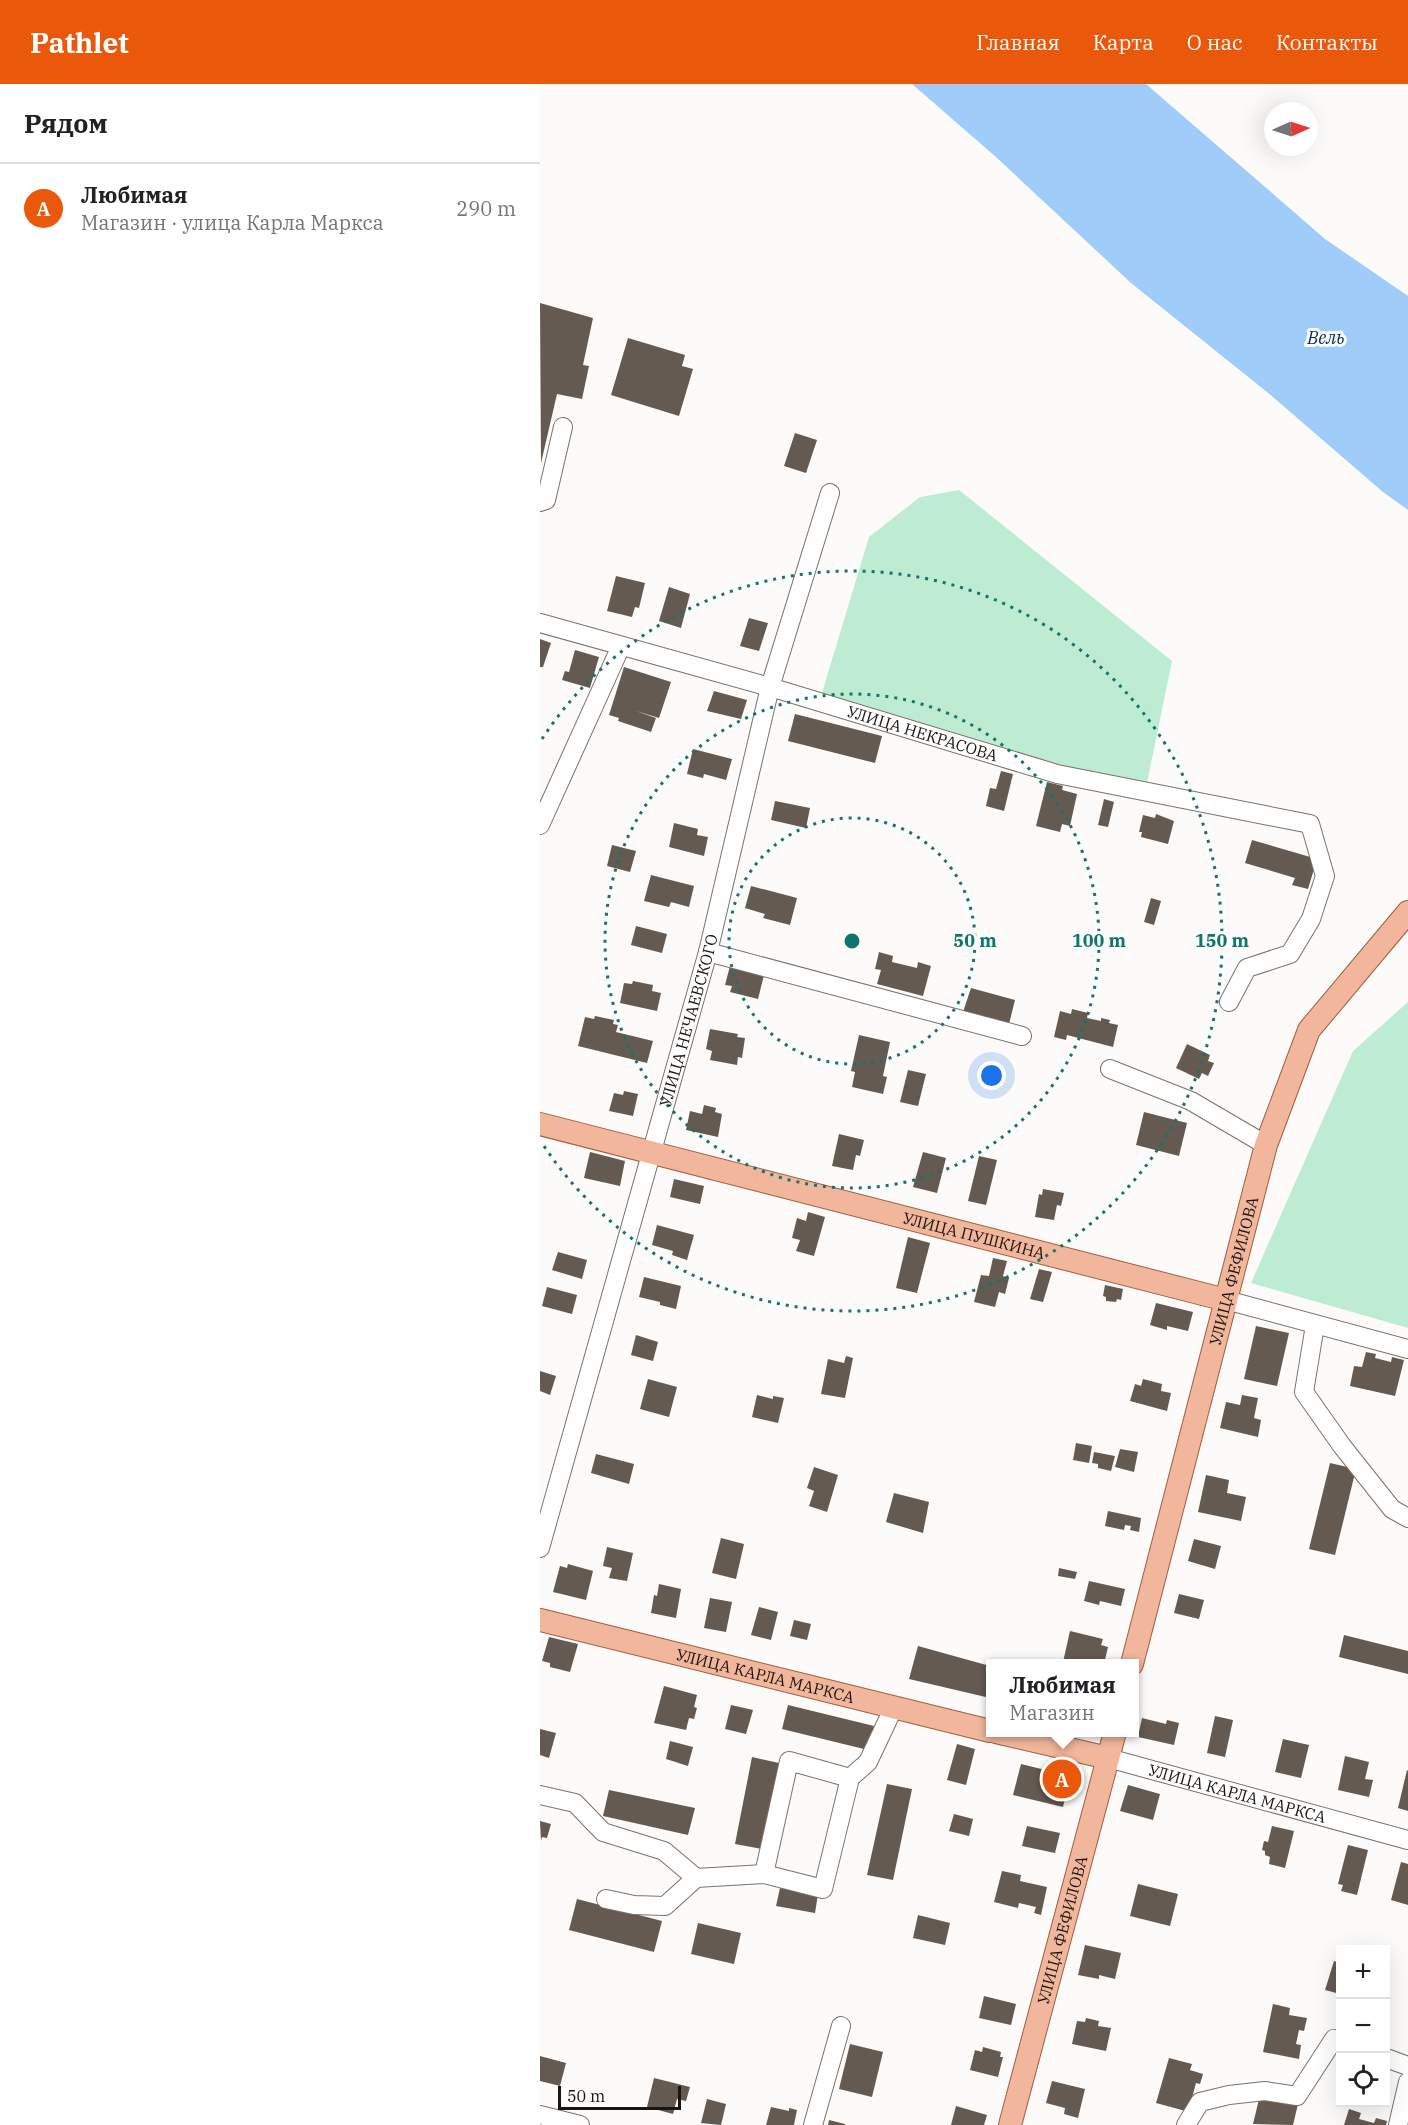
<!DOCTYPE html>
<html lang="ru">
<meta charset="utf-8">
<style>
body{margin:0;font-family:"IBM Plex Serif",serif;background:#f2f2f2;color:#202124}
.controls{position:absolute;right:18px;bottom:18px;display:grid;overflow:hidden;border-radius:0px;box-shadow:0 6px 24px #0002}
.controls button{width:54px;height:54px;display:grid;place-items:center;padding:0;border:0;border-bottom:2px solid #e0e0e0;background:#fff;color:#202124;font:30px sans-serif}
.compass{position:absolute;left:724px;top:18px;width:54px;height:54px;border-radius:50%;background:#fff;box-shadow:0 6px 24px #0002;rotate:87deg}
.scale{position:absolute;left:18px;bottom:15px;width:123px;box-sizing:border-box;padding-left:6px;border:3px solid #191511;border-top:0;font-size:16px;line-height:21px;white-space:nowrap;color:#191511;-webkit-text-stroke:4px #fdfbf9;paint-order:stroke}
.you{position:absolute;left:452px;top:992px;width:21px;height:21px;margin:-15px;border:4px solid #fff;border-radius:50%;background:#1a73e8;box-shadow:0 0 0 9px #1a73e833}
.badge{display:grid;place-items:center;width:39px;height:39px;border-radius:50%;background:#ea580c;color:#fff;font-size:20px;font-weight:700}
.pin{position:absolute;translate:-50% -50%;border:3px solid #fff;box-shadow:0 2px 6px #0006}
.popup{position:absolute;left:446px;top:1575px;width:153px;height:78px;box-sizing:border-box;display:grid;place-content:center;border-radius:0px;background:#fff;filter:drop-shadow(0 2px 4px #0005);font-size:20px;white-space:nowrap;color:#757577}
.popup b{font-size:22px;color:#202124}
.popup::after{content:'';position:absolute;left:50%;top:100%;margin-left:-12px;border:12px solid transparent;border-top-color:#fff}
.list{margin:0;padding:0;list-style:none}
h2{display:flex;justify-content:space-between;align-items:center;height:78px;margin:0;padding:0 24px;font-size:26px}
h2 small{font-size:20px;font-weight:400;color:#757577}
.list li{display:grid;grid-template-columns:39px 1fr auto;gap:18px;align-items:center;box-sizing:border-box;height:90px;padding:0 24px;border-top:2px solid #e0e0e0}
.list b{display:block;font-size:22px;white-space:nowrap}
.list p{margin:0;font-size:20px;white-space:nowrap;color:#757577}
.list em{font-size:20px;font-style:normal;color:#757577}
.icon{flex:none;width:33px;height:33px;fill:none;stroke:currentColor;stroke-width:2;stroke-linecap:round;stroke-linejoin:round}
.map{position:relative;flex:none;width:868px;height:2041px;overflow:hidden}
header{display:flex;align-items:center;gap:36px;box-sizing:border-box;height:84px;padding:0 30px;background:#ea580c;color:#fff}
header strong{font-size:28px}
nav{display:flex;gap:33px;margin-inline-start:auto;font-size:21px}
main{display:flex}
aside{flex:1;background:#fff}
.map>svg:first-child{display:block}
.green{fill:#bdecd2}
.water{fill:#9fccf8}
.building{fill:#655a52}
.lines{fill:none;stroke-linecap:round;stroke-linejoin:round}
.minor-casing{stroke:#7c7168;stroke-width:20}
.major-casing{stroke:#9f5e3f;stroke-width:24}
.minor{stroke:#fff;stroke-width:18}
.major{stroke:#f1b69b;stroke-width:22}
.ring{fill:none;stroke:#0f766e;stroke-width:3;stroke-dasharray:3 6}
.labels{text-anchor:middle;dominant-baseline:central;stroke-width:6;stroke-linejoin:round;paint-order:stroke}
.street-label{font-size:16px;fill:#191511;stroke:#fdfbf9}
.water-label{font-size:18px;font-style:italic;fill:#003058;stroke:#fdfbf9}
.centre{fill:#0f766e;stroke:#fdfbf9;stroke-width:3}
.ring-label{font-size:18px;text-anchor:middle;font-weight:bold;fill:#0f766e;stroke:#fdfbf9;stroke-width:6;stroke-linejoin:round;paint-order:stroke}
</style>
<header>
<strong>Pathlet</strong>
<nav><a>Главная</a><a>Карта</a><a>О нас</a><a>Контакты</a></nav>
</header>
<main>
<aside>
<h2>Рядом<small></small></h2>
<ul class="list">
<li><span class="badge">A</span><div><b>Любимая</b><p>Магазин · улица Карла Маркса</p></div><em>290 m</em></li>
</ul>
</aside>
<div class="map">
<svg width="868" height="2041" viewBox="0 0 868 2041">
<rect width="100%" height="100%" fill="#fdfbf9"/>
<g class="green">
<polygon points="419,406 632,577 606,704 318,632 281,612 329,453 380,413"/>
<polygon points="868,918 868,1244 711,1199 813,967"/>
</g>
<polygon class="water" points="372,0 606,0 785,155 868,212 868,426 843,408 727,308 591,199 456,73"/>
<g class="building">
<polygon points="0,219 53,234 43,281 49,282 42,315 17,310 1,379"/>
<polygon points="88,254 145,271 142,282 153,285 139,332 71,311"/>
<polygon points="255,349 277,356 266,389 244,382"/>
<polygon points="76,492 105,499 99,524 95,523 92,533 67,527"/>
<polygon points="129,503 150,510 141,544 119,537"/>
<polygon points="209,534 228,539 219,567 200,562"/>
<polygon points="0,555 11,559 3,583 0,583"/>
<polygon points="35,566 59,573 50,604 22,596 25,587 29,588"/>
<polygon points="84,583 131,598 119,634 96,627 116,634 111,648 78,637 79,634 69,631"/>
<polygon points="174,607 207,616 201,635 167,627"/>
<polygon points="255,630 342,652 335,679 248,657"/>
<polygon points="153,665 192,675 186,696 164,690 163,694 147,690"/>
<polygon points="461,687 473,690 464,727 446,722 450,704 456,705"/>
<polygon points="507,698 523,702 522,706 537,710 530,742 522,740 520,748 496,742"/>
<polygon points="564,715 574,718 568,743 558,741"/>
<polygon points="235,717 270,724 266,744 231,736"/>
<polygon points="616,730 634,737 628,760 601,753 602,748 599,748 603,731 615,734"/>
<polygon points="134,739 158,745 157,751 168,753 164,772 129,763"/>
<polygon points="712,756 777,775 768,805 752,801 755,794 705,779"/>
<polygon points="72,761 96,767 90,788 67,782"/>
<polygon points="111,791 154,802 149,823 131,818 129,823 104,817"/>
<polygon points="211,802 257,814 250,841 223,834 225,830 205,824"/>
<polygon points="611,814 621,817 614,841 604,838"/>
<polygon points="96,842 127,850 122,869 91,861"/>
<polygon points="339,868 353,872 352,878 377,884 378,878 391,882 383,912 337,900 341,886 335,885"/>
<polygon points="190,882 224,891 218,915 190,908 192,902 185,901"/>
<polygon points="93,897 113,901 112,907 121,909 117,927 80,919 84,899 92,900"/>
<polygon points="431,904 475,916 469,940 423,928"/>
<polygon points="532,925 548,929 547,934 561,937 561,934 570,936 569,939 578,941 573,963 527,951 526,956 514,953 520,927 531,930"/>
<polygon points="55,932 74,936 73,940 78,941 76,948 113,957 107,979 38,962 45,933 54,935"/>
<polygon points="170,945 198,950 197,953 205,954 202,974 198,973 197,981 170,976 172,967 166,965"/>
<polygon points="319,951 350,958 343,992 347,993 343,1010 312,1003 315,988 311,987"/>
<polygon points="647,960 670,971 668,977 674,979 668,992 662,989 659,995 636,984"/>
<polygon points="368,986 386,990 378,1022 360,1018"/>
<polygon points="84,1007 98,1010 93,1032 69,1027 74,1009 83,1011"/>
<polygon points="164,1021 176,1024 175,1028 182,1030 178,1053 146,1046 150,1027 162,1030"/>
<polygon points="604,1028 647,1039 639,1072 596,1061"/>
<polygon points="299,1050 324,1056 320,1072 316,1071 313,1086 292,1082"/>
<polygon points="50,1068 85,1077 80,1102 44,1094"/>
<polygon points="383,1068 406,1074 397,1109 373,1103"/>
<polygon points="439,1072 457,1076 446,1121 428,1117"/>
<polygon points="134,1095 164,1102 160,1120 130,1113"/>
<polygon points="503,1105 524,1109 521,1122 517,1121 514,1136 495,1133 499,1110 502,1111"/>
<polygon points="268,1128 285,1133 274,1172 256,1167 260,1156 252,1154 257,1134 266,1137"/>
<polygon points="117,1141 154,1151 147,1176 132,1171 133,1167 112,1161"/>
<polygon points="368,1153 390,1159 377,1209 356,1204"/>
<polygon points="18,1168 47,1176 42,1195 12,1186"/>
<polygon points="453,1174 467,1177 463,1192 469,1194 465,1210 459,1208 455,1223 434,1218 441,1191 449,1192"/>
<polygon points="499,1185 512,1188 503,1218 490,1215"/>
<polygon points="104,1193 141,1202 136,1225 120,1221 120,1218 99,1213"/>
<polygon points="565,1201 583,1205 581,1216 577,1215 576,1218 566,1217 566,1213 563,1212"/>
<polygon points="7,1203 37,1211 32,1230 2,1222"/>
<polygon points="616,1219 653,1228 648,1247 627,1242 627,1246 610,1241"/>
<polygon points="716,1242 749,1249 737,1302 704,1295"/>
<polygon points="96,1251 118,1258 113,1277 91,1271"/>
<polygon points="826,1268 836,1270 835,1274 851,1278 852,1273 864,1276 855,1312 810,1302 814,1282 822,1283"/>
<polygon points="306,1272 313,1274 305,1314 281,1310 288,1275 304,1279"/>
<polygon points="0,1287 16,1292 10,1311 0,1307"/>
<polygon points="108,1295 137,1303 129,1333 100,1325"/>
<polygon points="603,1295 622,1300 621,1307 631,1309 627,1327 590,1317 595,1300 601,1302"/>
<polygon points="217,1311 233,1315 233,1312 244,1314 238,1339 212,1333"/>
<polygon points="702,1311 718,1314 714,1334 721,1336 718,1353 680,1344 686,1318 700,1321"/>
<polygon points="536,1359 552,1362 549,1379 533,1376"/>
<polygon points="580,1365 598,1368 594,1388 575,1383"/>
<polygon points="554,1368 575,1372 571,1387 558,1384 558,1380 552,1379"/>
<polygon points="56,1370 94,1380 89,1400 51,1389"/>
<polygon points="790,1379 816,1385 795,1471 769,1465"/>
<polygon points="274,1383 298,1391 287,1428 269,1422 274,1407 267,1404"/>
<polygon points="666,1391 689,1396 687,1409 706,1413 701,1437 658,1428"/>
<polygon points="354,1409 389,1418 383,1449 346,1438"/>
<polygon points="568,1427 601,1434 599,1448 590,1446 591,1442 585,1441 584,1446 565,1442"/>
<polygon points="181,1454 204,1460 196,1495 172,1489"/>
<polygon points="654,1455 681,1462 675,1485 648,1477"/>
<polygon points="67,1463 93,1469 87,1497 69,1494 72,1484 63,1482"/>
<polygon points="28,1480 53,1487 46,1516 13,1508 20,1482 27,1484"/>
<polygon points="519,1484 537,1488 535,1495 518,1492"/>
<polygon points="549,1497 585,1505 581,1522 560,1517 559,1521 544,1517"/>
<polygon points="119,1500 141,1505 136,1534 111,1529 114,1511 117,1512"/>
<polygon points="639,1510 664,1516 659,1535 634,1529"/>
<polygon points="170,1514 192,1518 186,1548 164,1544"/>
<polygon points="219,1523 238,1528 231,1556 211,1551"/>
<polygon points="254,1536 271,1540 267,1556 250,1552"/>
<polygon points="530,1547 563,1555 561,1561 568,1563 564,1580 531,1580 523,1578"/>
<polygon points="804,1551 868,1567 868,1590 799,1573"/>
<polygon points="9,1553 38,1560 30,1588 10,1583 10,1579 2,1577"/>
<polygon points="378,1562 450,1582 450,1614 369,1595"/>
<polygon points="124,1602 157,1611 154,1623 157,1624 154,1635 149,1634 146,1646 114,1639"/>
<polygon points="191,1621 213,1626 206,1650 185,1645"/>
<polygon points="248,1621 334,1642 328,1666 242,1645"/>
<polygon points="675,1632 693,1636 685,1673 667,1669"/>
<polygon points="602,1634 626,1640 627,1636 639,1639 634,1661 598,1653"/>
<polygon points="0,1645 16,1649 9,1674 0,1671"/>
<polygon points="743,1655 769,1661 761,1694 735,1688"/>
<polygon points="130,1657 153,1663 148,1682 126,1675"/>
<polygon points="417,1660 435,1665 426,1701 407,1696"/>
<polygon points="805,1672 829,1678 825,1695 833,1696 829,1713 798,1706"/>
<polygon points="212,1673 239,1679 222,1765 195,1760"/>
<polygon points="481,1680 530,1692 523,1723 473,1711"/>
<polygon points="867,1686 868,1687 868,1727 858,1724"/>
<polygon points="347,1700 372,1705 353,1796 327,1791"/>
<polygon points="588,1701 620,1710 613,1736 580,1727"/>
<polygon points="69,1706 155,1724 148,1751 63,1732"/>
<polygon points="414,1730 433,1735 429,1752 409,1747"/>
<polygon points="0,1737 11,1740 7,1754 2,1753 1,1757"/>
<polygon points="487,1742 520,1749 515,1769 482,1762"/>
<polygon points="732,1742 754,1747 745,1784 729,1780 730,1773 725,1771 725,1767 722,1766 724,1757 728,1758"/>
<polygon points="808,1761 828,1766 817,1811 801,1807 803,1801 798,1800"/>
<polygon points="861,1778 868,1780 868,1821 851,1816"/>
<polygon points="462,1787 481,1791 480,1797 507,1803 501,1831 494,1829 496,1823 479,1819 478,1824 454,1818"/>
<polygon points="598,1800 638,1810 630,1842 590,1832"/>
<polygon points="240,1804 278,1810 275,1829 236,1822"/>
<polygon points="37,1815 122,1837 114,1868 29,1846"/>
<polygon points="378,1831 410,1839 405,1861 373,1854"/>
<polygon points="158,1839 201,1849 194,1880 151,1870"/>
<polygon points="545,1861 581,1869 575,1895 559,1891 559,1895 538,1891"/>
<polygon points="794,1877 800,1879 800,1910 785,1906"/>
<polygon points="444,1912 476,1920 471,1941 439,1934"/>
<polygon points="733,1920 750,1924 749,1931 767,1934 764,1947 759,1946 756,1960 761,1961 759,1975 723,1968"/>
<polygon points="546,1934 559,1937 558,1942 571,1944 566,1967 532,1960 537,1937 545,1938"/>
<polygon points="310,1960 343,1968 332,2013 299,2005"/>
<polygon points="443,1963 461,1968 460,1973 463,1973 458,1993 430,1986 435,1966 442,1968"/>
<polygon points="0,1972 26,1979 20,2002 0,1997"/>
<polygon points="629,1974 652,1980 650,1986 663,1990 660,2000 656,1999 652,2014 656,2015 653,2029 616,2019"/>
<polygon points="114,1994 150,2003 146,2017 137,2015 133,2030 107,2023"/>
<polygon points="512,1997 545,2005 538,2034 524,2030 525,2024 506,2019"/>
<polygon points="721,2007 759,2016 753,2041 713,2040"/>
<polygon points="167,2015 186,2020 181,2041 161,2039"/>
<polygon points="416,2022 447,2031 444,2041 411,2041"/>
<polygon points="231,2023 249,2027 249,2024 257,2026 254,2041 226,2041"/>
<polygon points="809,2025 821,2029 819,2035 834,2039 836,2034 847,2037 846,2041 804,2041"/>
<polygon points="289,2036 305,2040 305,2041 288,2041"/>
</g>
<g class="lines">
<defs>
<g id="minor">
<polyline points="0,418 6,416 23,343"/>
<path id="s1" d="M0 539 230 603 517 690 770 740 785 792 771 835 750 870 707 884 689 918"/>
<polyline points="0,741 81,562"/>
<polyline points="168,868 482,952"/>
<polyline points="570,985 651,1017 726,1061"/>
<polyline points="686,1216 868,1265"/>
<polyline points="775,1241 764,1308 802,1362 852,1425 868,1434"/>
<path id="s2" d="M0 1464 168 868 230 603 290 409"/>
<path id="s3" d="M568 1674 868 1756"/>
<polyline points="0,1711 35,1719 63,1748 124,1767 156,1794 224,1790 283,1805 310,1694 328,1678 353,1625"/>
<polyline points="224,1790 249,1677 310,1694"/>
<polyline points="66,1815 94,1821 125,1822 156,1794"/>
<polyline points="846,1974 868,1982"/>
<polyline points="0,2031 40,2041"/>
<polyline points="273,2041 301,1942"/>
<polyline points="646,2041 660,2018 689,2011 725,2007 757,2012 794,1955 800,1957"/>
<polyline points="858,2041 868,1998"/>
</g>
<g id="major">
<path id="s4" d="M0 1040 686 1216"/>
<path id="s5" d="M0 1536 450 1647"/>
<path id="s6" d="M592 1580 726 1061 769 946 868 828"/>
<polyline points="456,1648 568,1674"/>
<path id="s7" d="M470 2041 575 1648"/>
</g>
</defs>
<use href="#minor" class="minor-casing"/>
<use href="#major" class="major-casing"/>
<use href="#minor" class="minor"/>
<use href="#major" class="major"/>
</g>
<g class="ring">
<circle cx="312" cy="857" r="123"/>
<circle cx="312" cy="857" r="247"/>
<path d="M2 655A370 370 0 1 1 2 1059"/>
</g>
<g class="labels">
<g class="street-label">
<text stroke="none"><textPath href="#s1" startOffset="398">УЛИЦА НЕКРАСОВА</textPath></text>
<text stroke="none"><textPath href="#s2" startOffset="548">УЛИЦА НЕЧАЕВСКОГО</textPath></text>
<text stroke="none"><textPath href="#s4" startOffset="448">УЛИЦА ПУШКИНА</textPath></text>
<text stroke="none"><textPath href="#s6" startOffset="406">УЛИЦА ФЕФИЛОВА</textPath></text>
<text stroke="none"><textPath href="#s5" startOffset="232">УЛИЦА КАРЛА МАРКСА</textPath></text>
<text stroke="none"><textPath href="#s3" startOffset="134">УЛИЦА КАРЛА МАРКСА</textPath></text>
<text stroke="none"><textPath href="#s7" startOffset="202">УЛИЦА ФЕФИЛОВА</textPath></text>
</g>
<g class="water-label">
<text x="786" y="253">Вель</text>
</g>
</g>
<circle cx="312" cy="857" r="9" class="centre"/>
<g class="ring-label">
<text x="435" y="863">50 m</text>
<text x="559" y="863">100 m</text>
<text x="682" y="863">150 m</text>
</g>
</svg>
<div class="controls">
<button>+</button>
<button>−</button>
<button><svg class="icon" aria-label="locate" viewBox="0 0 24 24"><circle cx="12" cy="12" r="6"/><path d="M12 2v4M12 18v4M2 12h4M18 12h4"/></svg></button>
</div>
<svg class="compass" viewBox="-18 -18 36 36"><path d="M0-13l5 13h-10z" fill="#e53935"/><path d="M0 13l5-13h-10z" fill="#757577"/></svg>
<div class="scale">50 m</div>
<div class="you"></div>
<div class="pin badge" style="left:522px;top:1695px">A</div>
<div class="popup"><b>Любимая</b>Магазин</div>
</div>
</main>
